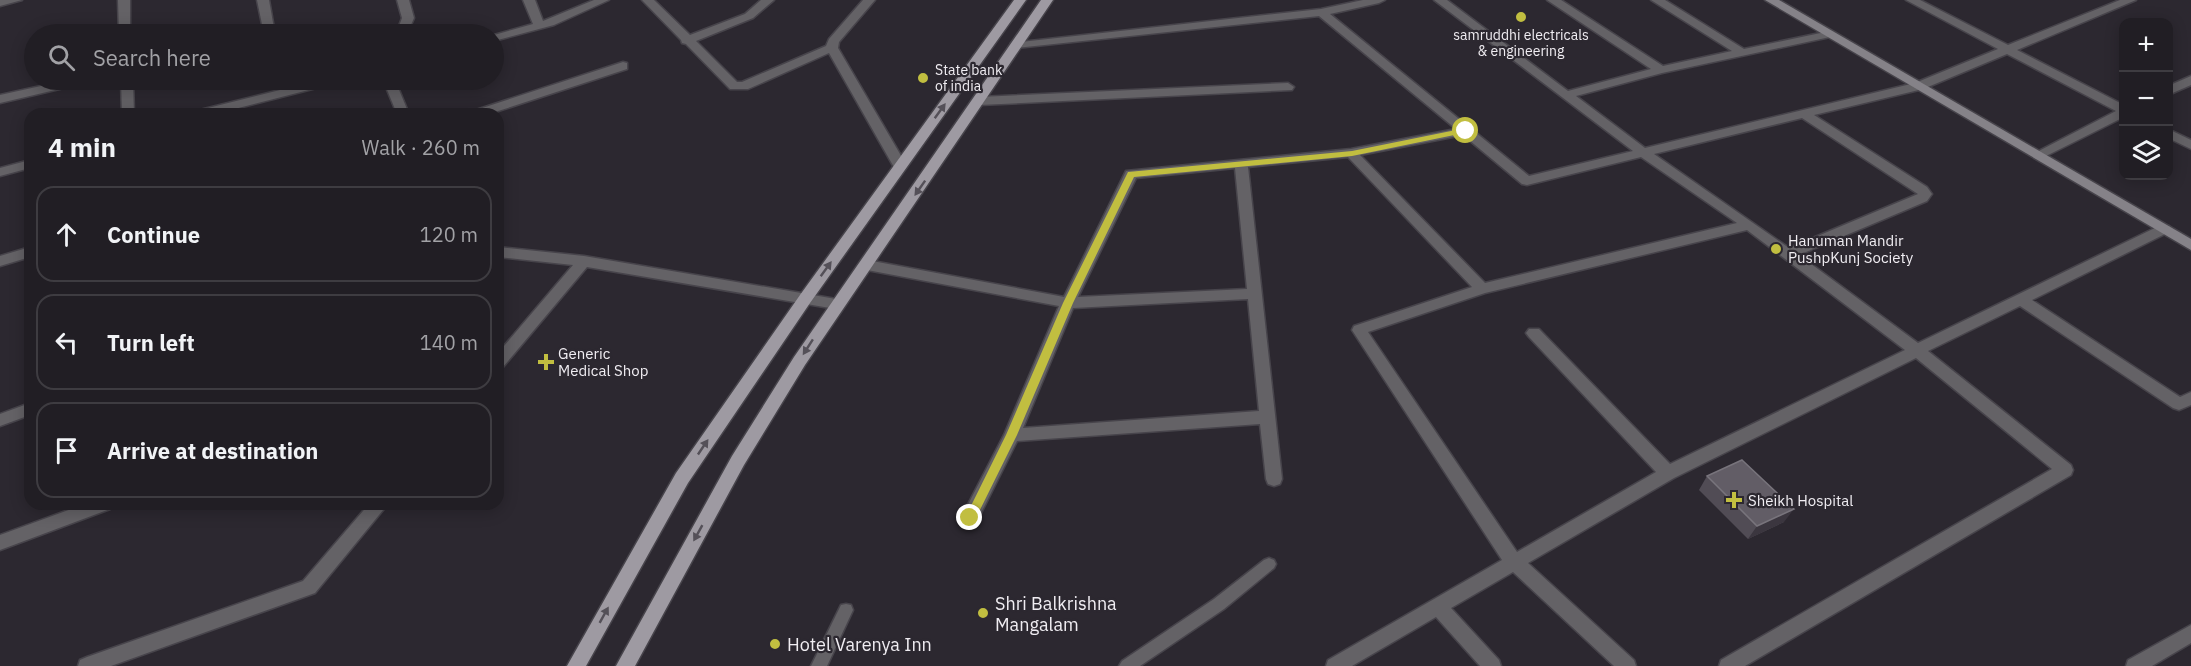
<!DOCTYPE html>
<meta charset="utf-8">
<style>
body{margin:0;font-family:"IBM Plex Sans",sans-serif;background:#29272c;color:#f1f3f6}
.controls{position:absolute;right:18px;top:18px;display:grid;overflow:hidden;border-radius:12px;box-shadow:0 3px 15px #0003}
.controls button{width:54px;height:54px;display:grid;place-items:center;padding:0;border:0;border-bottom:2px solid #3e3c41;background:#211e24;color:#f1f3f6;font:30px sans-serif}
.stop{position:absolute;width:18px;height:18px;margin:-14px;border:4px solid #c1be40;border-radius:50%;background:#fff}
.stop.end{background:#c1be40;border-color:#fff;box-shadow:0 2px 6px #0008}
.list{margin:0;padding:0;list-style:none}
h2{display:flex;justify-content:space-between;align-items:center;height:78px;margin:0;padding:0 24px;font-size:26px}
h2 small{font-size:20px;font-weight:400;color:#a2a2a6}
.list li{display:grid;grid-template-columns:39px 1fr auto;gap:18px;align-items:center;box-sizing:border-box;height:96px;margin:0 12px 12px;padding:0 12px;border:2px solid #3e3c41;border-radius:18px}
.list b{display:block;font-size:22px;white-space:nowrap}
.list em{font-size:20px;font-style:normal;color:#a2a2a6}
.icon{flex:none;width:33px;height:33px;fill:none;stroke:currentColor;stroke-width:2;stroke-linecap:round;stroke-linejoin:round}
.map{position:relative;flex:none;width:2191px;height:666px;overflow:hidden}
.search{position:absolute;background:#211e24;box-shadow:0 3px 15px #0003;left:24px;top:24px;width:480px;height:66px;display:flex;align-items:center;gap:15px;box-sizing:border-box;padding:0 21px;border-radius:33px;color:#a2a2a6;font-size:22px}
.panel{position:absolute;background:#211e24;box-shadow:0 3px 15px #0003;left:24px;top:108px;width:480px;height:402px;border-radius:18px}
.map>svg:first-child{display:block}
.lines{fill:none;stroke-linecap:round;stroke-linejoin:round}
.lane-casing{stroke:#47444b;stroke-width:3}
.street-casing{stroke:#47444b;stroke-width:3}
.secondary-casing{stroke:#47444b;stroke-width:3}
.primary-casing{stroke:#47444b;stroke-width:3}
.lane{fill:#646266;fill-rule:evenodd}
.street{fill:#646266;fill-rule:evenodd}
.secondary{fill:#858288;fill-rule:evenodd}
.primary{fill:#9e9aa2;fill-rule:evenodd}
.wall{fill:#514c55}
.shaded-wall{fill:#3b363f}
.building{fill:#625d66;stroke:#78747c;stroke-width:1.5}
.oneway{fill:#545058}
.route{fill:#c1be40}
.poi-dot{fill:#c1be40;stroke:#2c2830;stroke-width:2}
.labels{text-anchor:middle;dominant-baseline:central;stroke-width:4.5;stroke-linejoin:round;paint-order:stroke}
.far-poi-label{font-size:14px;fill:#f0edf2;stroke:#2c2830}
.poi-label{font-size:15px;fill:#f0edf2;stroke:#2c2830;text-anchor:start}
.near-poi-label{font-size:18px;fill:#f0edf2;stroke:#2c2830;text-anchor:start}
</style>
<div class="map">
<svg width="2191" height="666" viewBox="0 0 2191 666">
<rect width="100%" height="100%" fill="#2c2830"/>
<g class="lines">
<defs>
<g id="lane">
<polygon points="1269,558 1274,560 1276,564 1274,568 1224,609 1140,666 1119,666 1122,661 1214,599 1264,560"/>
<polygon points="846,604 851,605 853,610 827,666 811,666 841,605"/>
</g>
<g id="street">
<polygon points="0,0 22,0 0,6"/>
<polygon points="118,0 130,0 130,34 119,34"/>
<polygon points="257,0 269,0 275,34 264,34"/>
<polygon points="397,0 409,0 414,18 407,34 396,34 402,18"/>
<polygon points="523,0 535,0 543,21 594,0 609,0 554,25 494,41 494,35 533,24"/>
<polygon points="642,0 654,0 690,35 745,14 761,0 774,0 753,18 696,41 737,82 742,82 826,46 829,39 863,0 875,0 839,42 838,48 907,166 905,169 895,169 829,53 748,89 730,89 686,44 682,43 681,40"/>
<path d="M1363 0H1385L1379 3 1330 14 1529 176 1633 151 1434 0H1447L1568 91 1651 69 1547 0H1561L1663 66 1732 51 1651 0H1665L1744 49 1830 31 1836 34 1830 37 1662 73 1576 96 1645 148 1915 83 1998 49 1906 0H1920L2008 45 2120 0H2136L2017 50 2124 105V117L2042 158 2037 159 2031 155 2116 111 2007 54 1923 89 1814 115 1927 187 1932 194 1927 201 1799 255 1918 343 2159 226H2169L2171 229 2169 232 2032 300 2180 397 2191 392V405L2179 410 2173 408 2020 306 1928 351 2071 465 2073 470 2071 475 1745 666H1719L1721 660 2052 469 1916 358 1674 478 1528 563 1634 660 1636 666H1614L1513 572 1451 608 1499 660 1501 666H1480L1436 617 1352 666H1326L1328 660 1502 560 1352 330 1354 326 1472 287 1348 157 1248 167 1282 479 1280 484 1274 486 1268 484 1266 479 1260 424 1017 441 976 523 970 525 964 523 961 518 1004 435 1059 306 867 270 860 265 862 262 867 260 1064 297 1126 171 1351 149 1456 129 1319 16 1015 48 1011 47V43L1321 9ZM1802 118 1918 194 1789 248 1654 154ZM1463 135 1522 184 1527 185 1641 157 1737 223 1485 283 1360 155ZM1235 168 1247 289 1078 297 1136 178ZM1747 230 1905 350 1670 464 1539 329H1529L1526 333 1529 337 1656 472 1517 552 1368 332 1485 293ZM1248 299 1259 411 1023 428 1073 308Z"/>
<polygon points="623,62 627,63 627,69 489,114 471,114 473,111"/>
<polygon points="2191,76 2191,85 2168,95 2168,86"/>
<polygon points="68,80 87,80 85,83 0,103 0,95"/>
<polygon points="121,80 133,80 134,114 122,114"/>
<polygon points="320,80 338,80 336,83 215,114 194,114 196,111"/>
<polygon points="383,80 395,80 409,114 397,114"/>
<polygon points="1288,83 1294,87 1292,90 979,105 973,101 979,97"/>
<polygon points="2168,129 2191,140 2191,149 2168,138"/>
<polygon points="30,160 30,168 0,176 0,168"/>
<polygon points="30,247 30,257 0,266 0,256"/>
<polygon points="498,247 584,256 836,299 843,304 836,309 587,267 503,367 498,369 498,353 573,265 498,257"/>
<polygon points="30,403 30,415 0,426 0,414"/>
<polygon points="85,504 113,504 110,509 0,550 0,535"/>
<polygon points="369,504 388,504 315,593 111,666 78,666 80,660 87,657 303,581"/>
<polygon points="2191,625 2191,643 2152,666 2126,666 2128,660"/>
</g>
<polygon id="secondary" points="1765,0 1779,0 2191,239 2191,250"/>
<g id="primary">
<polygon points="1014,0 1026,0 810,303 688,483 586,666 567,666 676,473 800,295"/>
<polygon points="1041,0 1053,0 805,365 744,465 635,666 616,666 732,456 794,357"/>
</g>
</defs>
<use href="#lane" class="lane-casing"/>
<use href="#street" class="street-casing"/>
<use href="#secondary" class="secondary-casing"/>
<use href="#primary" class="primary-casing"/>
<use href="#lane" class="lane"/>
<use href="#street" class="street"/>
<use href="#secondary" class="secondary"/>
<use href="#primary" class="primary"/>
</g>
<polygon class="wall" points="1707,476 1784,522 1748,539 1699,490"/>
<polygon class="shaded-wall" points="1794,509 1784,522 1748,539 1757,526"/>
<polygon class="building" points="1742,460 1794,509 1757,526 1707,476"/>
<defs><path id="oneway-solid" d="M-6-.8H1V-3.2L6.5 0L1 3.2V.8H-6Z" transform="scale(1.5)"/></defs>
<g class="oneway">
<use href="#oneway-solid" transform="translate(940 111) rotate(-54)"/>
<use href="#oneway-solid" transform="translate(920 188) rotate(125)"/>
<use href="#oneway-solid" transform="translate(826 269) rotate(-54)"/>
<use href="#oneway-solid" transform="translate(808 347) rotate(123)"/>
<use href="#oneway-solid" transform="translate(703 447) rotate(-56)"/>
<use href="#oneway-solid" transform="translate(698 533) rotate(119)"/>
<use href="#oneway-solid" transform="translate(604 615) rotate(-61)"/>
</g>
<polygon class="route" points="1466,128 1469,132 1352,156 1134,177 1073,303 1017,435 974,522 966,522 965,518 1006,435 1063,303 1128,172 1352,151"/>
<g class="poi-dot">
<circle cx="1521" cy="17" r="6"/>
<circle cx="923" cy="78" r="6"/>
<circle cx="1776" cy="249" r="6"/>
<path d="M543 353h6v6h6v6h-6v6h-6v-6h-6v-6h6z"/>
<path d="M1731 491h6v6h6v6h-6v6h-6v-6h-6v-6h6z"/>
<circle cx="983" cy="613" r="6"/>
<circle cx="775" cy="644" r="6"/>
</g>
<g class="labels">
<g class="far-poi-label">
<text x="1521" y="35">samruddhi electricals<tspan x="1521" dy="16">&amp; engineering</tspan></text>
<text x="935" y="70" text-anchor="start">State bank<tspan x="935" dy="16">of india</tspan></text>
</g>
<g class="poi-label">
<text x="1788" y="240">Hanuman Mandir<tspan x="1788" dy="17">PushpKunj Society</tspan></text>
<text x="558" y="353">Generic<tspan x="558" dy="17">Medical Shop</tspan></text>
<text x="1748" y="500">Sheikh Hospital</text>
</g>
<g class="near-poi-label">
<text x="995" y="603">Shri Balkrishna<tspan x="995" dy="21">Mangalam</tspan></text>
<text x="787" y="644">Hotel Varenya Inn</text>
</g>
</g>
</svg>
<div class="controls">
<button>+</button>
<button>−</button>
<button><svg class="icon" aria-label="layers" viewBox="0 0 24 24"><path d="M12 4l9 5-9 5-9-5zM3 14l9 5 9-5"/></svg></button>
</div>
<div class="stop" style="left:1466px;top:131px"></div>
<div class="stop end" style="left:970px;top:518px"></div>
<div class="search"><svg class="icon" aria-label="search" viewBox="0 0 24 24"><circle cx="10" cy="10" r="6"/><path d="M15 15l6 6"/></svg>Search here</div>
<section class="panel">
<h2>4 min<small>Walk · 260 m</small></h2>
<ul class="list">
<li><svg class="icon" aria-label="ahead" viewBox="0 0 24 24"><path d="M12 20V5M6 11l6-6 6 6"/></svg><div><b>Continue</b></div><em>120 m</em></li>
<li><svg class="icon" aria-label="left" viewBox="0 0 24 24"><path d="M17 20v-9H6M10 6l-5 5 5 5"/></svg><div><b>Turn left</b></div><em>140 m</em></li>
<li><svg class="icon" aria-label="arrive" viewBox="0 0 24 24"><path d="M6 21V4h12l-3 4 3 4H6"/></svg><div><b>Arrive at destination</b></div></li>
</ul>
</section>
</div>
